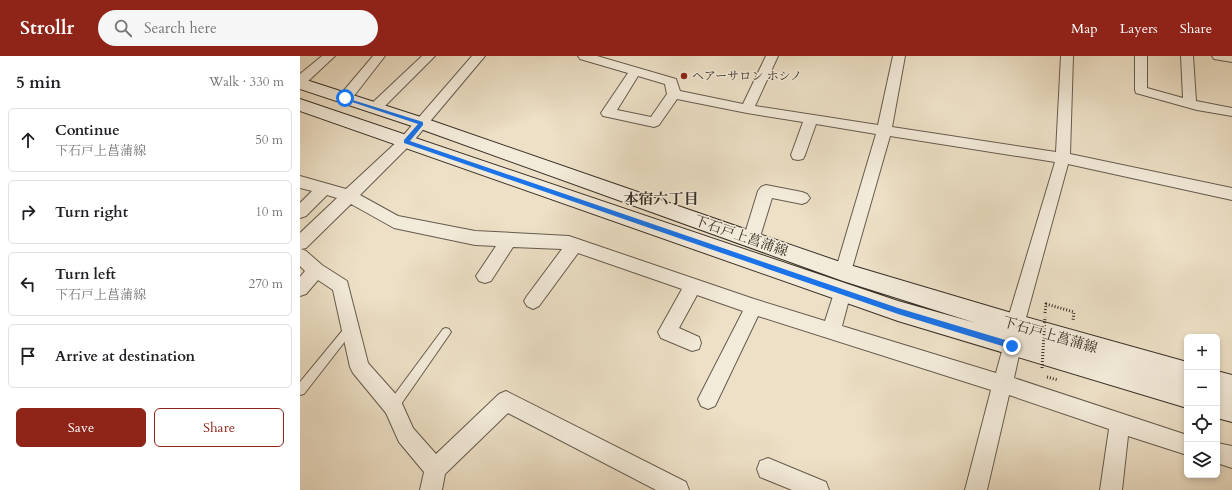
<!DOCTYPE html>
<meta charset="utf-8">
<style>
body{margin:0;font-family:Cardo,"Noto Serif JP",serif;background:#f6f6f6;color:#202124}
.controls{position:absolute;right:12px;bottom:12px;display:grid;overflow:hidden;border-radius:6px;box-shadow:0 2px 6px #0003}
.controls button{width:36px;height:36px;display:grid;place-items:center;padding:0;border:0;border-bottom:1px solid #e0e0e0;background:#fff;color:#202124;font:20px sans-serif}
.stop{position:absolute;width:12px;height:12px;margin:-9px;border:3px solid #1a73e8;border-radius:50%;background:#fff}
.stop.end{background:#1a73e8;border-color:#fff;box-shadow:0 1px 4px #0008}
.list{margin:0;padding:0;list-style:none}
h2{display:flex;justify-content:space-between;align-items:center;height:52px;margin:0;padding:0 16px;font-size:17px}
h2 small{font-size:13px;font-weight:400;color:#757577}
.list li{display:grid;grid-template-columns:26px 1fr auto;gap:12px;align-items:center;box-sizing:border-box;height:64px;margin:0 8px 8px;padding:0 8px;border:1px solid #e0e0e0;border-radius:6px}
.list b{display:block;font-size:15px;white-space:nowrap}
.list p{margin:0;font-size:13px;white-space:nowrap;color:#757577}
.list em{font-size:13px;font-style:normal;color:#757577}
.actions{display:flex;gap:8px;padding:12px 16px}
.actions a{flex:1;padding:9px 0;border:1px solid #8f2418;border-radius:6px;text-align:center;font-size:14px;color:#8f2418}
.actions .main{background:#8f2418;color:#fff}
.icon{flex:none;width:22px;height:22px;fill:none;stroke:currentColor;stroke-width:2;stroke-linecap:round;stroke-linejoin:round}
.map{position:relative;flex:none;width:932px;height:434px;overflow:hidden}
header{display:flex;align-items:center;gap:24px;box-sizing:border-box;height:56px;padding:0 20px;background:#8f2418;color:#fff}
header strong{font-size:19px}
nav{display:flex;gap:22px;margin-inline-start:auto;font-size:14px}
.search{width:280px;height:36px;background:#f6f6f6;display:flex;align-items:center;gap:10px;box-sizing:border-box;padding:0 14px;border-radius:22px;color:#757577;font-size:15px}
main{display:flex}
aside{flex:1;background:#fff}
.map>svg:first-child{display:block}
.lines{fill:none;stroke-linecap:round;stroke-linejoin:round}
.lane-casing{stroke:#655b4e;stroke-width:2}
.street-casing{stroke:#655b4e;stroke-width:2}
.secondary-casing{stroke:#382f26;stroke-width:2}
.path{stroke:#382f26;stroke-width:3;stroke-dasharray:1 2;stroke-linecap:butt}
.lane{fill:#f3ebda;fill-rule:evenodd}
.street{fill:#f3ebda;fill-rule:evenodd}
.secondary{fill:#f3ebda;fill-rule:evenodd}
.path-bridge{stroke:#382f26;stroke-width:3;stroke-dasharray:1 2;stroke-linecap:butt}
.route{fill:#1a73e8}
.poi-dot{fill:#8f2418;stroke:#f3ebda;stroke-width:1.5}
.labels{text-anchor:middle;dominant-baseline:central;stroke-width:3;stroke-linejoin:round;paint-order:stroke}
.far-poi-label{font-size:12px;fill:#382f26;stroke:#f3ebda;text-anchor:start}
.street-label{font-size:14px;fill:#382f26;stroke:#f3ebda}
.neighbourhood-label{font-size:15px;font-weight:bold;fill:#382f26;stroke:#f3ebda}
</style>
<header>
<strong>Strollr</strong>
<div class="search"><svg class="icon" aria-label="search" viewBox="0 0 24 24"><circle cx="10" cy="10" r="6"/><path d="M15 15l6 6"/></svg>Search here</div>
<nav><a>Map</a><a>Layers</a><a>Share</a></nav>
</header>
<main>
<aside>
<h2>5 min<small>Walk · 330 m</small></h2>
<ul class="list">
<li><svg class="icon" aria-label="ahead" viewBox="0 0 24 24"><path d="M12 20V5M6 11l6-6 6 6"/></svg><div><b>Continue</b><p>下石戸上菖蒲線</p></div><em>50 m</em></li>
<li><svg class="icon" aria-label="right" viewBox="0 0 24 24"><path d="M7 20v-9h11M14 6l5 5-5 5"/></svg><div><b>Turn right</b></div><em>10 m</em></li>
<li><svg class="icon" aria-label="left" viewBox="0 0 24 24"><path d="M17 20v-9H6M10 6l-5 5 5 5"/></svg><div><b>Turn left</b><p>下石戸上菖蒲線</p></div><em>270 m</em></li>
<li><svg class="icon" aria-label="arrive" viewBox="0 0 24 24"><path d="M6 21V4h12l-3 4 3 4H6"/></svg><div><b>Arrive at destination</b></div></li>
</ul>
<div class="actions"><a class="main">Save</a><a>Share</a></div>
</aside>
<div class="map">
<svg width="932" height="434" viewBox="0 0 932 434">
<rect width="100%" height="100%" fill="#ede0c6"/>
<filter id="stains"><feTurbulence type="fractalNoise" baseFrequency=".005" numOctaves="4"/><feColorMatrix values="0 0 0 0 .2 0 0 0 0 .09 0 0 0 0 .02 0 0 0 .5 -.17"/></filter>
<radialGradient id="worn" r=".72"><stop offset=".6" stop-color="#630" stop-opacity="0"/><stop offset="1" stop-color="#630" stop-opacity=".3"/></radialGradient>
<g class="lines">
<defs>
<g id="lane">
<polygon points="50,268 53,269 55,272 53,275 4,338 0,339 0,326 47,269"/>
<polygon points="146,272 149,273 151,276 149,279 97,354 93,355 89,354 88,350 89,346 143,273"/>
</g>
<g id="street">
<polygon points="22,0 35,0 5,28 0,29 0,18"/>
<polygon points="73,0 85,0 50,45 45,46 40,45 38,42 40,39"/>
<polygon points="122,0 135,0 80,55 75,56 70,55 68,52 70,49"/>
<polygon points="172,0 185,0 111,88 60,139 98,160 175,175 269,180 454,243 525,265 536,231 542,229 548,231 551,236 542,270 696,317 705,284 712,281 719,284 721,290 714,322 887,379 887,399 828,380 822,434 800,434 809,373 709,339 687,434 665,434 691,334 458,260 415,350 408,353 401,350 398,343 443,255 397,239 379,272 399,281 401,287 399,293 392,295 361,282 358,276 382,233 278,197 239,250 233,253 227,250 224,245 227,240 262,193 213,191 191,225 185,227 179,225 176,220 196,190 175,189 94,172 51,148 6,192 1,193 6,195 22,209 47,225 68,307 100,343 113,372 136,398 199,338 206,335 386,426 389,434 356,434 208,357 145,418 142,434 120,434 124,416 99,386 86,357 53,317 50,311 33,234 18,224 6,238 0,240 0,221 5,215 0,210 0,177 37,142 27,139 6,160 0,162 0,147 12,135 0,132 0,120 46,133 101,82"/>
<path d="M278 0H297L376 23 380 35 443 48 466 0H478L455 50 578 69 593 0H605L592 71 756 96 761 0H773L770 98 932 132V144L768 108 724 269 721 275 715 277 709 275 706 269 755 106 590 80 551 216 549 221 543 223 537 221 535 216 576 78 516 68 505 99 503 103 498 104 493 103 491 99 503 66 447 57 377 43 359 69 354 71 308 61 303 60 301 57 328 17 280 3ZM338 20 365 28 367 38 351 61 317 54Z"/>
<polygon points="835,0 847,0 847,32 883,42 881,0 893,0 896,45 932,52 932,60 897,54 836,37 835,34"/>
<polygon points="912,0 932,0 932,6 914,3"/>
<polygon points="466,129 502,136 507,138 510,142 507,146 502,148 472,142 459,184 457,189 451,191 445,189 443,184 458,135 461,131"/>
<polygon points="917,387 932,390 932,412 917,407"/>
<polygon points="468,402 526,426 529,434 492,434 460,421 457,413 460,405"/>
</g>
<g id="secondary">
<polygon points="0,22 127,63 543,207 715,258 887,306 887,352 598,265 0,55 0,43 598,245 676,267 543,225 115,71 0,33"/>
<polygon points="917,315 932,319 932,366 917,362"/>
</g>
</defs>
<use href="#lane" class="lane-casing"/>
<use href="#street" class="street-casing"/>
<use href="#secondary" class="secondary-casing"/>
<g class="path">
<polyline points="745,257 746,248 774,256 773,264 772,263"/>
<polyline points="747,321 758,324"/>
</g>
<use href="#lane" class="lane"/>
<use href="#street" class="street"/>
<use href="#secondary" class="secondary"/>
<polyline class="path-bridge" points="742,312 745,261"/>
</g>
<polygon class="route" points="43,41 123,66 123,69 110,85 598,252 712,286 716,290 712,293 598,258 104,87 104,84 118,68 43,43"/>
<circle class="poi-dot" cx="384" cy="20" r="4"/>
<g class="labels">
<g class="far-poi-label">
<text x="392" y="20">ヘアーサロン ホシノ</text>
</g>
<g class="street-label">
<text transform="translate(441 180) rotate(19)">下石戸上菖蒲線</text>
<text transform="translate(750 279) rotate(16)">下石戸上菖蒲線</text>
</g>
<g class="neighbourhood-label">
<text x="361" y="143">本宿六丁目</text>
</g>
</g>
<rect width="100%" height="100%" filter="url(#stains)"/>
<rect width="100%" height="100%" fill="url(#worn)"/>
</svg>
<div class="controls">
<button>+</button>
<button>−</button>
<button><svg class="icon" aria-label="locate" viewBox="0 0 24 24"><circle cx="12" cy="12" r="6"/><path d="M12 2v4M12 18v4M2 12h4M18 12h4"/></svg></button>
<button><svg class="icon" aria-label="layers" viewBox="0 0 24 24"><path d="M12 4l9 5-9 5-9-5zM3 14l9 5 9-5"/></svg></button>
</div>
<div class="stop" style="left:45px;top:42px"></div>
<div class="stop end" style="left:712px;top:290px"></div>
</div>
</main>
